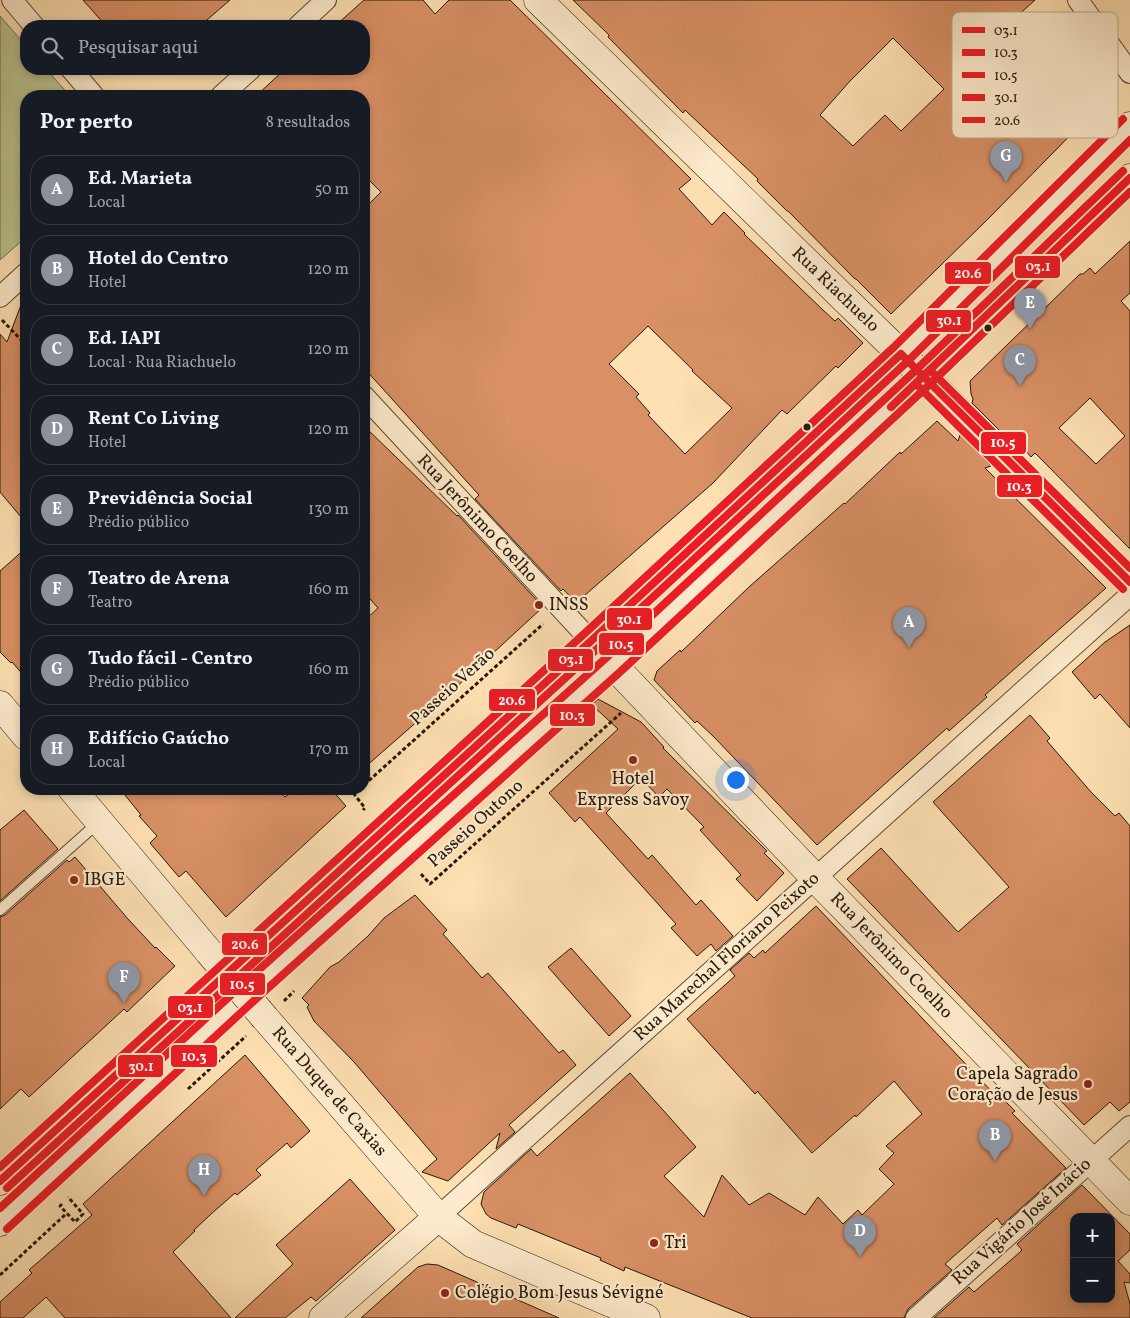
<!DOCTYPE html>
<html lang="pt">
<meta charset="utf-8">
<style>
body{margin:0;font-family:Vollkorn,serif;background:#20242c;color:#f1f3f6}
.controls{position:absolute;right:15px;bottom:15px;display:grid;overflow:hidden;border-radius:10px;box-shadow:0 2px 8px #0003}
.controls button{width:45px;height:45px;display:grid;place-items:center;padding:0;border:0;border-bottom:1px solid #363941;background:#171b24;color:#f1f3f6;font:25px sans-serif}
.you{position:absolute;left:735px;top:779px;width:18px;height:18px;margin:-12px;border:4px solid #fff;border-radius:50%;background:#1a73e8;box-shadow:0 0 0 8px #1a73e833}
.badge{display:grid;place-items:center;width:32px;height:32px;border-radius:50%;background:#8c9099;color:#fff;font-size:16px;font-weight:700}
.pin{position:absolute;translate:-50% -41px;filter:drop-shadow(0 1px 2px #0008)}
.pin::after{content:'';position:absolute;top:26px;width:18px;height:15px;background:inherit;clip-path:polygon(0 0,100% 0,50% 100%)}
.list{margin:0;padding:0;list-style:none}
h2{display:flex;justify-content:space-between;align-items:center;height:65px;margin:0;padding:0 20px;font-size:21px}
h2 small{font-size:16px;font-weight:400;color:#9ea1a6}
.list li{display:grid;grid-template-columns:32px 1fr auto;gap:15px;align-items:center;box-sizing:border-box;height:70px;margin:0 10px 10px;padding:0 10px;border:1px solid #363941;border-radius:20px}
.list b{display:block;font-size:19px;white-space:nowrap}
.list p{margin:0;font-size:16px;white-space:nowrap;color:#9ea1a6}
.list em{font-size:16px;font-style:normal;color:#9ea1a6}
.icon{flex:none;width:28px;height:28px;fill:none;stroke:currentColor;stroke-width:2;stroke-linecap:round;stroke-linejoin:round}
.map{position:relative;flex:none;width:1130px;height:1318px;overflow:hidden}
.search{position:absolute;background:#171b24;box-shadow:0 2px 8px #0003;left:20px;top:20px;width:350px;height:55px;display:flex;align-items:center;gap:12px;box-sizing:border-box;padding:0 18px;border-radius:20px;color:#9ea1a6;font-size:19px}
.panel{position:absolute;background:#171b24;box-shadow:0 2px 8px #0003;left:20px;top:90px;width:350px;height:705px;border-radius:20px}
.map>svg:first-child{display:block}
.green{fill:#bac390;stroke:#6f6e4c}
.building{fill:#d99065;stroke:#241909;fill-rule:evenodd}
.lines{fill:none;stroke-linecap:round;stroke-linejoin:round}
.lane-casing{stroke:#5a4b33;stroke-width:12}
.street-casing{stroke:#5a4b33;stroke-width:22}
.secondary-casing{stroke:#241909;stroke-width:29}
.path{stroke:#241909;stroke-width:3;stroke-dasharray:4 2.5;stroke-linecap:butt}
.lane{stroke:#feebcd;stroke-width:10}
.street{stroke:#feebcd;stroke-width:20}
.secondary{stroke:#feebcd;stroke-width:28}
.secondary-bridge-casing{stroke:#241909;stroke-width:29;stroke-linecap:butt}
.secondary-bridge{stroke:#feebcd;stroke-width:28}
.bus-1-casing{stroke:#feebcd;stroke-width:11}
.bus-2-casing{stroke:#feebcd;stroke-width:11}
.bus-3-casing{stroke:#feebcd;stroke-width:11}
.bus-4-casing{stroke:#feebcd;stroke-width:11}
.bus-5-casing{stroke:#feebcd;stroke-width:11}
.bus-1{stroke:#ed1c24;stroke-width:8}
.bus-2{stroke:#ed1c24;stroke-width:8}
.bus-3{stroke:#ed1c24;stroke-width:8}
.bus-4{stroke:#ed1c24;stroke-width:8}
.bus-5{stroke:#ed1c24;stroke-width:8}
.bus-dot{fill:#241909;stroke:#feebcd;stroke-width:2}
.poi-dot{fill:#8f2418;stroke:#feebcd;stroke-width:2}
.labels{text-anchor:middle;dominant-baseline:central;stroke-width:4.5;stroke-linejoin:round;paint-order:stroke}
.street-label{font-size:18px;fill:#241909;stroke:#feebcd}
.poi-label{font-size:18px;fill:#241909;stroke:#feebcd;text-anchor:start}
.key{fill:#feebcd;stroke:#bdac92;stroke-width:1}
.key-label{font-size:14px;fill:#241909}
.line-badge{stroke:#feebcd;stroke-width:2}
.badge-label{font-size:14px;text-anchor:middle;font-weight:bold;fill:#fff}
</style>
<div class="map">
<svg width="1130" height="1318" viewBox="0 0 1130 1318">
<rect width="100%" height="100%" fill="#fee0b2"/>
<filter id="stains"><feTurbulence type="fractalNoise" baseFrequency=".004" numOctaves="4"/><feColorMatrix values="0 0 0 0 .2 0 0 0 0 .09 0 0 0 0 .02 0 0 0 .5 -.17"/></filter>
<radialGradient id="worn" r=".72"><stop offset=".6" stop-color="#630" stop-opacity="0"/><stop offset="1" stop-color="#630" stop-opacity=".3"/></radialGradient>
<polygon class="green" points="0,16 26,46 26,69 46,69 70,96 26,96 26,237 0,260"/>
<g class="building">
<polygon points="83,0 230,0 200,26 106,26"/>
<path d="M364 0H423L435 14 449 0H510L691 179 679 189 712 225 724 212 745 233 744 234 824 311 835 321 838 318 863 343 838 368 836 366 787 414 782 410 713 483 576 603 563 589 561 591 475 499 479 495 364 368V209L381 192 364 175V96H256L285 69H364V26H335ZM648 326 693 370 692 371 732 408 685 454 648 415 650 413 636 397 639 394 609 364Z"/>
<path d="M573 0H1035L1013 20 1100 105 988 219 891 314 856 279H855L788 211H787L757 181 758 179 685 110 683 113 608 37 609 35ZM893 38 944 89 901 131 885 115 853 146 820 115 850 81Z"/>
<path d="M1130 241V293L1121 301 1130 311V549L1035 453 1031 457 1026 451 1022 453 972 403 973 399 971 394 970 381 1080 274H1083L1090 268 1095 274ZM1090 398 1125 436 1096 464 1059 428Z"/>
<polygon points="24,297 26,298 26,523 0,492 0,334 7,342"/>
<polygon points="937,421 958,441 960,435 991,466 985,468 1106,588 985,695 987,697 949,731 947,728 817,845 714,737 697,721 695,723 654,680 657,671 680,650 681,652 749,587 844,503 845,504 900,452 901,454"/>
<polygon points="364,426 457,516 458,515 543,607 452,691 364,768 364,621 378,608 364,592"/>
<polygon points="26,548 26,678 12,662 11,663 0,652 0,571"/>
<polygon points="1130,625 1130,728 1100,694 1095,699 1072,672 1105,642"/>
<polygon points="598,699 641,722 664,747 663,748 767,851 764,853 784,873 757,901 736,879 741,875 700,830 704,827 667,789 659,797 641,778 606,813 648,859 652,855 696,905 701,900 733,936 716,951 711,944 697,956 671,928 676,924 580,817 575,822 549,793 618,729 592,705"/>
<polygon points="1030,715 1050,738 1047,741 1091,792 1115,816 1119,813 1130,826 1130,1102 1119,1111 1110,1102 1084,1125 847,879 881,848 958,932 1009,887 933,802"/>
<polygon points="120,789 278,789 285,797 295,789 331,789 346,806 226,917 186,871 179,877 150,843 157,836 139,816 141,815 133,805"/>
<polygon points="24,810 58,849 0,901 0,830"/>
<polygon points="75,857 128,919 155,948 156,947 175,966 127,1012 124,1009 29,1097 21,1089 0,1109 0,917 5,915 67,860 69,862"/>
<polygon points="415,895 447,930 443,934 482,978 488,973 559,1053 563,1050 576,1065 509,1125 515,1132 496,1149 500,1133 448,1181 422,1172 437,1159 354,1062 314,1021 307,1007 309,1005 302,998 330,967 339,962 368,936 384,918"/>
<polygon points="816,906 996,1096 998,1094 1015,1111 1012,1113 1066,1168 1002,1225 997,1218 945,1264 952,1270 908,1309 904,1318 752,1318 625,1267 624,1271 600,1260 601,1258 518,1224 516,1228 491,1218 486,1214 481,1204 484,1192 531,1149 537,1156 630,1073 696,1147 664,1176 704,1217 722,1175 749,1205 769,1193 805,1215 818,1197 843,1224 858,1210 862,1215 894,1184 879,1169 894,1153 886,1146 922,1114 894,1081 856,1117 855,1115 812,1153 758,1092 758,1091 755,1094 687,1019 735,976 730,970 749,953 754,958 763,950 765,953"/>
<polygon points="571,948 631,1016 609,1036 548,967"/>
<polygon points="245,1055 310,1131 291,1148 287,1143 256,1170 261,1175 237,1195 235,1193 210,1215 194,1230 195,1231 173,1252 231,1318 65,1318 46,1297 23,1318 0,1318 0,1302 32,1273 29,1270 92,1215 83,1204"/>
<polygon points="350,1179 395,1230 316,1301 311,1297 285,1318 235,1318 293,1264 276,1245"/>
<path d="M1082 1185 1130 1234V1250L1118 1261 1130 1274V1283L1124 1282 1130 1304V1318H934L969 1287 974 1292 1019 1253 1022 1250 1017 1244ZM1074 1217H1111V1299H1074Z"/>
<polygon points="427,1264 438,1265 559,1318 361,1318 418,1267"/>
</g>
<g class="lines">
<defs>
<polyline id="lane" points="0,910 99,822"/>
<g id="street">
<polyline points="12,0 34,26"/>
<polyline points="1078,0 1130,73"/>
<polyline points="298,26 326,0"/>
<polyline points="71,69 94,96"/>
<polyline points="221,96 251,69"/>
<polyline points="0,297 26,273"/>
<polyline points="364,396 591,641"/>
<path d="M438 1217C668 1009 900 803 1130 595"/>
<polyline points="916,1318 1130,1126"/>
</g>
<g id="secondary">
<polyline points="538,0 901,354 1130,582"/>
<polyline points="613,665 816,879 1130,1201"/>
<polyline points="0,705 26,736"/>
<polyline points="72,789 209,952"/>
<polyline points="265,1018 438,1217 473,1244 646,1318"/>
<polyline points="0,1181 591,641 901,354 1130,126"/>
<polyline points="0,1222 251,990 613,665 923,377 1130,178"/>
<polyline points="323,1318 438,1217"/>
</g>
</defs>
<use href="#lane" class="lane-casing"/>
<use href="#street" class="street-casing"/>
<use href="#secondary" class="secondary-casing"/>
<g class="path">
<polyline points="2,320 26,345"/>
<polyline points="364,785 543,624"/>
<polyline points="360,789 354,794 365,808 363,810"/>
<polyline points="421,874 430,884 621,713"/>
<polyline points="284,1001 294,991"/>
<polyline points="188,1089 246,1036"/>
<polyline points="62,1204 60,1206 75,1222 83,1214 68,1197"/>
<polyline points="0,1275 67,1213"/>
</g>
<use href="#lane" class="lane"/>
<use href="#street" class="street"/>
<use href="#secondary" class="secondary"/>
<defs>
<polyline id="secondary-bridge" points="209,952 265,1018"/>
</defs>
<use href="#secondary-bridge" class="secondary-bridge-casing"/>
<use href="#secondary-bridge" class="secondary-bridge"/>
<defs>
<g id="bus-1">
<polyline points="891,407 1130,178"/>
<polyline points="0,1181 591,641 901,354 1130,582"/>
</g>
<g id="bus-2">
<polyline points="916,384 1123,589"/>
<polyline points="7,1229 258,997 620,672 930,384 1130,192"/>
</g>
<g id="bus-3">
<polyline points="930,370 1130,568"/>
<polyline points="0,1208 244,983 606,658 916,370 1123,171"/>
</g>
<polyline id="bus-4" points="7,1188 598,648 908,361 1130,140"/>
<polyline id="bus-5" points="0,1167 584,634 894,347 1123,119"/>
</defs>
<use href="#bus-1" class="bus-1-casing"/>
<use href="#bus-2" class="bus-2-casing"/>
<use href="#bus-3" class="bus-3-casing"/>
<use href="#bus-4" class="bus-4-casing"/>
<use href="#bus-5" class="bus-5-casing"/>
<use href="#bus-1" class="bus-1"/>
<use href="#bus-2" class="bus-2"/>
<use href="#bus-3" class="bus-3"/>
<use href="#bus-4" class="bus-4"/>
<use href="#bus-5" class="bus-5"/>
</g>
<g class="bus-dot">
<circle cx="988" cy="328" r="4.5"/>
<circle cx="807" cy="427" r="4.5"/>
</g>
<g class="poi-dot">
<circle cx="539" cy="605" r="5"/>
<circle cx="633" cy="760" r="5"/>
<circle cx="74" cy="880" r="5"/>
<circle cx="1088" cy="1084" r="5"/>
<circle cx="654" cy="1243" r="5"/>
<circle cx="445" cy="1293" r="5"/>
</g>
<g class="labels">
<g class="street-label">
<text transform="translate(835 290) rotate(44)">Rua Riachuelo</text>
<text transform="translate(477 519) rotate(47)">Rua Jerônimo Coelho</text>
<text transform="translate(453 687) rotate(-42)">Passeio Verão</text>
<text transform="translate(476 824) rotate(-42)">Passeio Outono</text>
<text transform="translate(891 956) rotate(46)">Rua Jerônimo Coelho</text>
<text transform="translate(727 957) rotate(-42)">Rua Marechal Floriano Peixoto</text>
<text transform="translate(329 1092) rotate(49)">Rua Duque de Caxias</text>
<text transform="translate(1022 1222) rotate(-42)">Rua Vigário José Inácio</text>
</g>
<g class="poi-label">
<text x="549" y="605">INSS</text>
<text x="633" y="779" text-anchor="middle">Hotel<tspan x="633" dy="21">Express Savoy</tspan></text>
<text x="84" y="880">IBGE</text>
<text x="1078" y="1074" text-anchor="end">Capela Sagrado<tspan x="1078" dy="21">Coração de Jesus</tspan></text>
<text x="664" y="1243">Tri</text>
<text x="455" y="1293">Colégio Bom Jesus Sévigné</text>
</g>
</g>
<rect x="952" y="12" width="166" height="126" rx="8" class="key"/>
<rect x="962" y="27" width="23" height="6" fill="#ed1c24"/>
<rect x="962" y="49" width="23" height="7" fill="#ed1c24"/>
<rect x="962" y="72" width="23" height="6" fill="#ed1c24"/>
<rect x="962" y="94" width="23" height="7" fill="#ed1c24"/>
<rect x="962" y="117" width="23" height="6" fill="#ed1c24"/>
<g class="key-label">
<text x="994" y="35">03.1</text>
<text x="994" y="57">10.3</text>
<text x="994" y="80">10.5</text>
<text x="994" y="102">30.1</text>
<text x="994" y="125">20.6</text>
</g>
<g class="line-badge">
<rect x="1014" y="255" width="47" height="24" rx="5" fill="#ed1c24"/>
<rect x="944" y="261" width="48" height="24" rx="5" fill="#ed1c24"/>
<rect x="925" y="309" width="47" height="24" rx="5" fill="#ed1c24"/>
<rect x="980" y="431" width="47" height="24" rx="5" fill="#ed1c24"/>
<rect x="996" y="474" width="47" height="24" rx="5" fill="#ed1c24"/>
<rect x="606" y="607" width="47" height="24" rx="5" fill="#ed1c24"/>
<rect x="598" y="632" width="47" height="24" rx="5" fill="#ed1c24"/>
<rect x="547" y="648" width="47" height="24" rx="5" fill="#ed1c24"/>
<rect x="488" y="688" width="48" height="24" rx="5" fill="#ed1c24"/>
<rect x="549" y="703" width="47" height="24" rx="5" fill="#ed1c24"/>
<rect x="221" y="932" width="47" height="24" rx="5" fill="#ed1c24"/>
<rect x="219" y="972" width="47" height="24" rx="5" fill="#ed1c24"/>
<rect x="167" y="995" width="47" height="24" rx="5" fill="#ed1c24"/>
<rect x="170" y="1044" width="48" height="24" rx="5" fill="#ed1c24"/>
<rect x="117" y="1054" width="47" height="24" rx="5" fill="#ed1c24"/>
</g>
<g class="badge-label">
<text x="1038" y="271">03.1</text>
<text x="968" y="278">20.6</text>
<text x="949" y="325">30.1</text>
<text x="1003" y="447">10.5</text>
<text x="1019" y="491">10.3</text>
<text x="629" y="624">30.1</text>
<text x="621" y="649">10.5</text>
<text x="571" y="664">03.1</text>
<text x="512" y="705">20.6</text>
<text x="572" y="720">10.3</text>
<text x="245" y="949">20.6</text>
<text x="242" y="989">10.5</text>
<text x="190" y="1012">03.1</text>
<text x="194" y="1061">10.3</text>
<text x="141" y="1071">30.1</text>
</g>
<rect width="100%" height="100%" filter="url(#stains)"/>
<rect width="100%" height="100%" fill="url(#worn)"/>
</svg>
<div class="controls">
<button>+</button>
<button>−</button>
</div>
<div class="you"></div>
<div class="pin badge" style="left:909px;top:648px">A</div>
<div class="pin badge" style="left:995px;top:1161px">B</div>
<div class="pin badge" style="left:1020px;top:386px">C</div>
<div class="pin badge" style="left:860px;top:1257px">D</div>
<div class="pin badge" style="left:1030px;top:329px">E</div>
<div class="pin badge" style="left:124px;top:1003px">F</div>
<div class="pin badge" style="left:1006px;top:182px">G</div>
<div class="pin badge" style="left:204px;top:1196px">H</div>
<div class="search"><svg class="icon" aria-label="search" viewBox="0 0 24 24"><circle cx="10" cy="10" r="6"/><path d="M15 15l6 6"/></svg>Pesquisar aqui</div>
<section class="panel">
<h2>Por perto<small>8 resultados</small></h2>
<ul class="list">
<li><span class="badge">A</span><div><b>Ed. Marieta</b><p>Local</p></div><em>50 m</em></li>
<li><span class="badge">B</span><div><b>Hotel do Centro</b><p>Hotel</p></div><em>120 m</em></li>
<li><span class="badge">C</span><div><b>Ed. IAPI</b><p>Local · Rua Riachuelo</p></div><em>120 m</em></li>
<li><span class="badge">D</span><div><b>Rent Co Living</b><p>Hotel</p></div><em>120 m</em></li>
<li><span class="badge">E</span><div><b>Previdência Social</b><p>Prédio público</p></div><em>130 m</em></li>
<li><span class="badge">F</span><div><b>Teatro de Arena</b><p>Teatro</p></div><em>160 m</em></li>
<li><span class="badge">G</span><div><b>Tudo fácil - Centro</b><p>Prédio público</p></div><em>160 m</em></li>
<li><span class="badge">H</span><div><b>Edifício Gaúcho</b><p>Local</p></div><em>170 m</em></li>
</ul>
</section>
</div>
